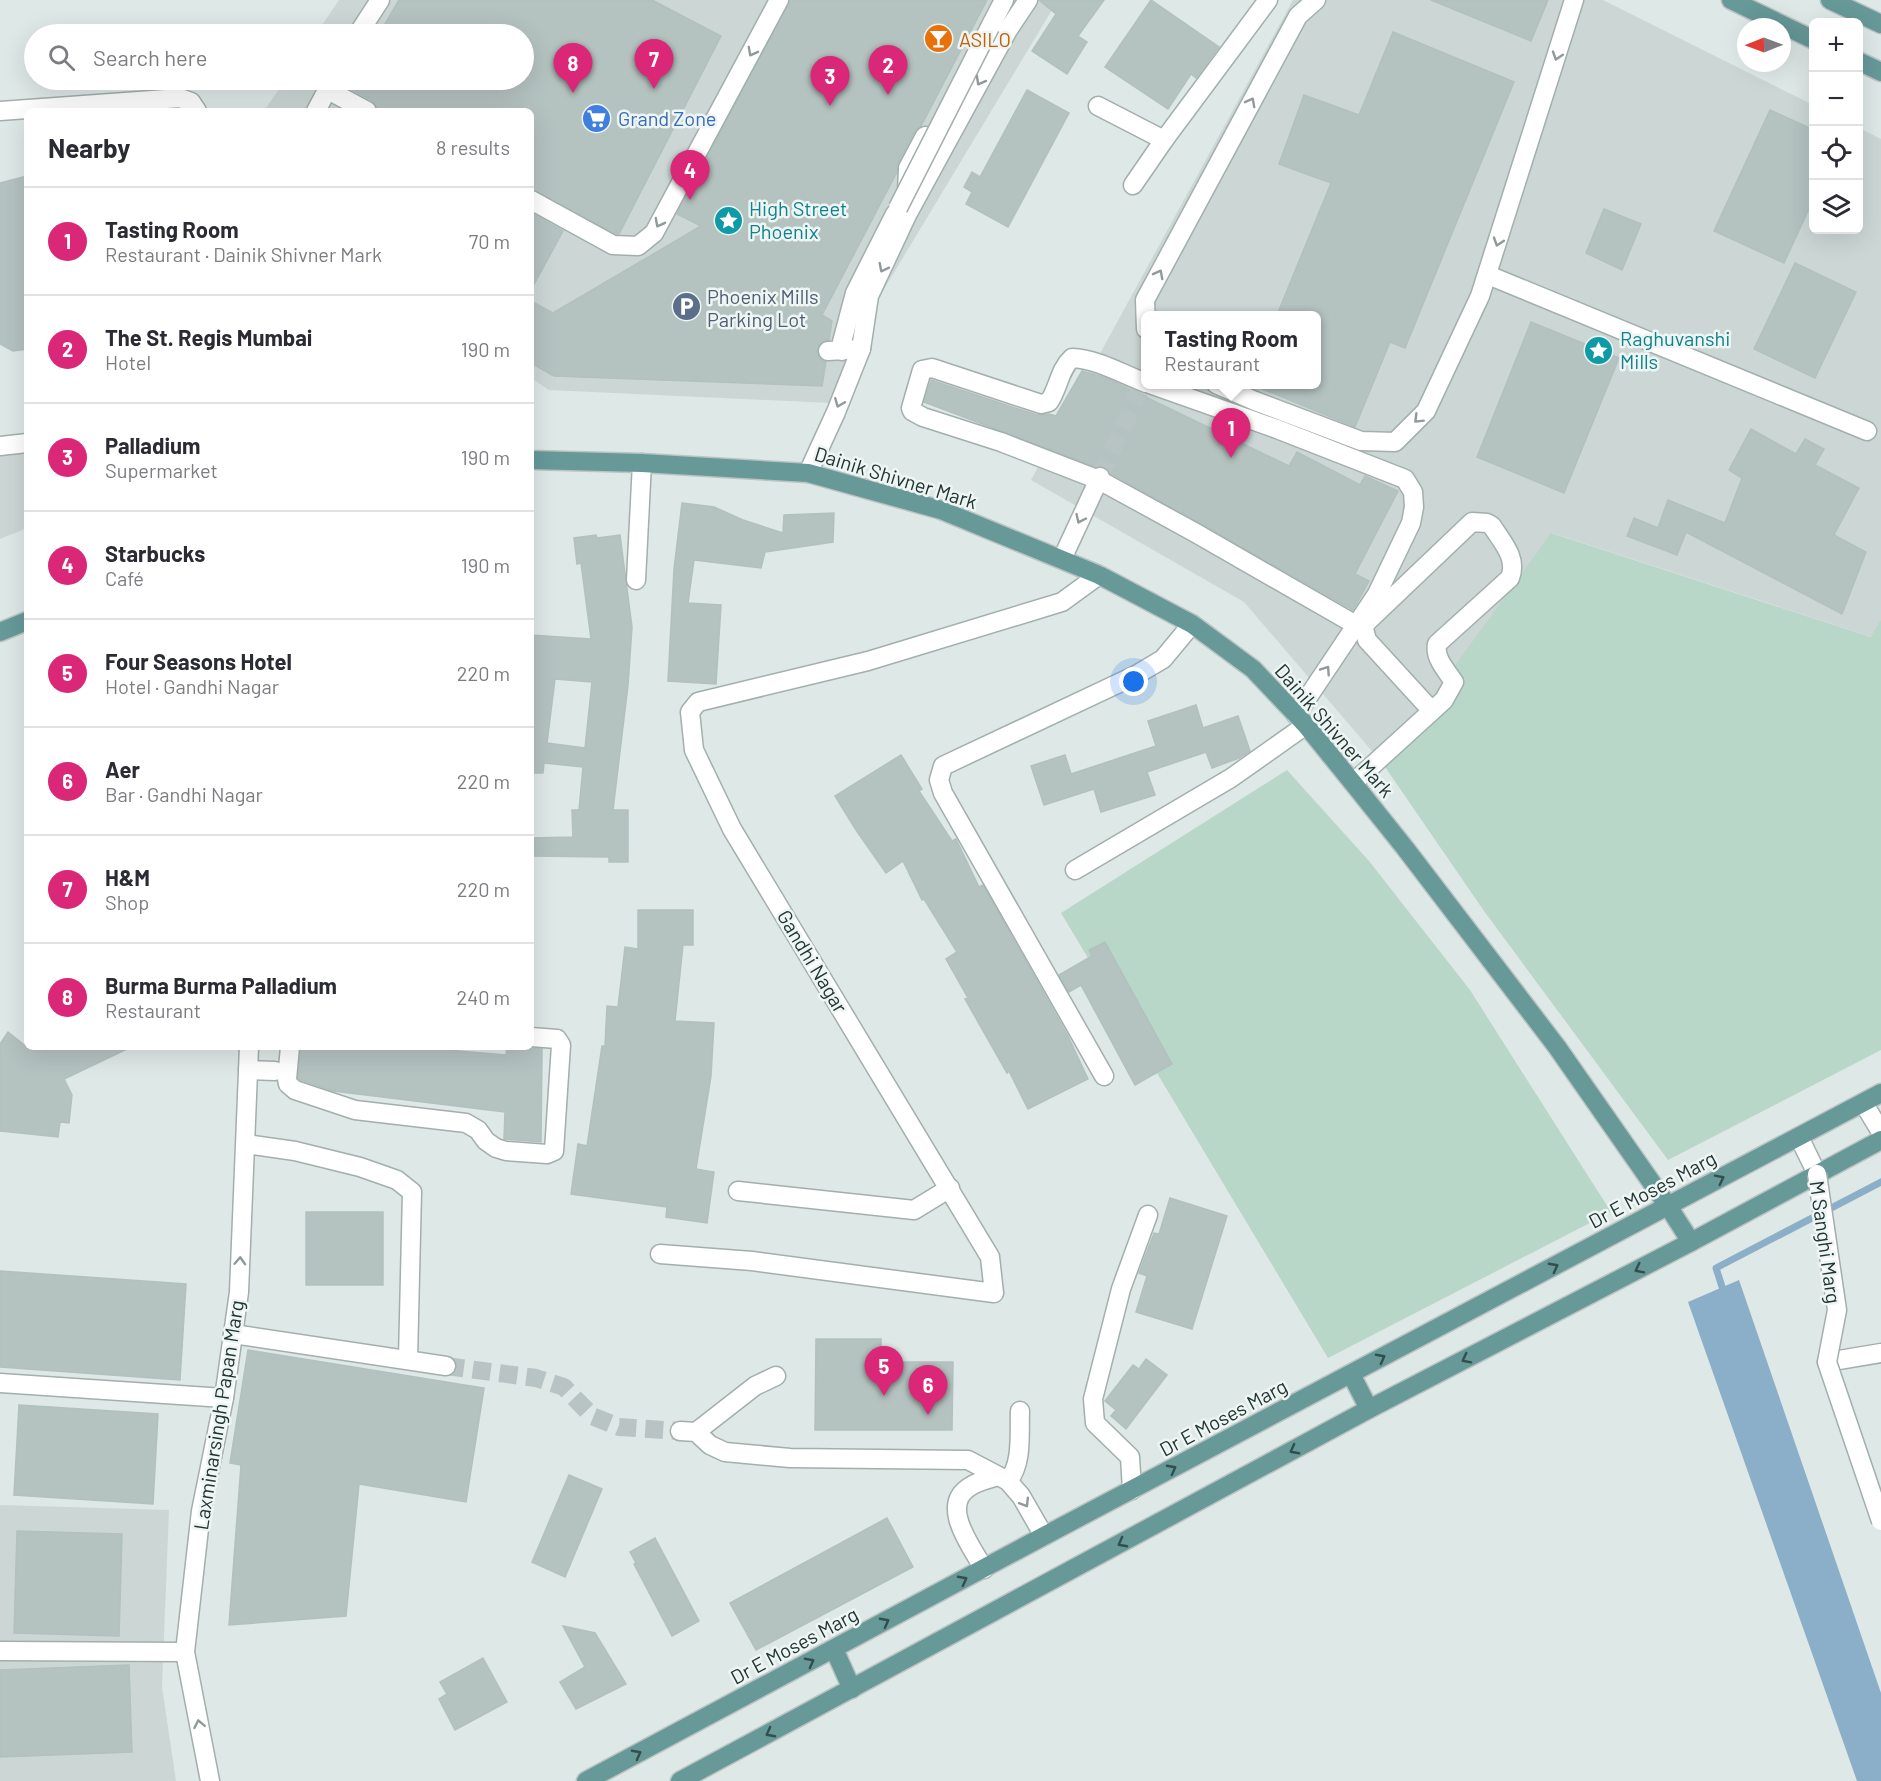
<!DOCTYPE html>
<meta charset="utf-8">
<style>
body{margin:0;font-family:Barlow,sans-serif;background:#f7f7f7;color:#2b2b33}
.controls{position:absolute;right:18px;top:18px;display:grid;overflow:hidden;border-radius:9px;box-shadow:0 6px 24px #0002}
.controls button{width:54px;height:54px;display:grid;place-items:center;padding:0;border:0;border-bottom:2px solid #e1e1e2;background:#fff;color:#2b2b33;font:30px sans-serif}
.compass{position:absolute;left:1737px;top:18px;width:54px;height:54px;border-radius:50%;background:#fff;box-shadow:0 6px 24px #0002;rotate:269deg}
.you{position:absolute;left:1134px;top:682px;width:21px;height:21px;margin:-15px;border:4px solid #fff;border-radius:50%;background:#1a73e8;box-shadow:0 0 0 9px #1a73e833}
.badge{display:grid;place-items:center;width:39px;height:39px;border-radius:50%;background:#db2777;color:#fff;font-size:20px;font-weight:700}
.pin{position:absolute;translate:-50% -50px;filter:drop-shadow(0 2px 3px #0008)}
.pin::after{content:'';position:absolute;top:32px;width:21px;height:18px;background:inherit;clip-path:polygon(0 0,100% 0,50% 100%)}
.popup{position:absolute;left:1141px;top:311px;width:180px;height:78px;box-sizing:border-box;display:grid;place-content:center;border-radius:9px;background:#fff;filter:drop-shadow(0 2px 4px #0005);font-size:20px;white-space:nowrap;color:#7c7c81}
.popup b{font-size:22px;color:#2b2b33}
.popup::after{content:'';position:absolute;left:50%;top:100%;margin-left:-12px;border:12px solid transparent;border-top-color:#fff}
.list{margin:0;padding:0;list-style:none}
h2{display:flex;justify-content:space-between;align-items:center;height:78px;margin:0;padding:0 24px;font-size:26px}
h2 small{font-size:20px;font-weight:400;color:#7c7c81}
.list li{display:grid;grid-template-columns:39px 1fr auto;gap:18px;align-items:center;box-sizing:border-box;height:108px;padding:0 24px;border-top:2px solid #e1e1e2}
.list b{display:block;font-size:22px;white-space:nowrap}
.list p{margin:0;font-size:20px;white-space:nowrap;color:#7c7c81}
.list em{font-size:20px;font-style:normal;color:#7c7c81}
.icon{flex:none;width:33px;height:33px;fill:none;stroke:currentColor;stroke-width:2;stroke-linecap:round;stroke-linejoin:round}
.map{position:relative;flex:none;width:1881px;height:1781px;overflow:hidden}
.search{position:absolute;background:#fff;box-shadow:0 6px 24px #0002;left:24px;top:24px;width:510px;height:66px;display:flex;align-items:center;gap:15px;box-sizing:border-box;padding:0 21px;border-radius:33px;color:#7c7c81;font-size:22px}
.panel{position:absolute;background:#fff;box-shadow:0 6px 24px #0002;left:24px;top:108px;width:510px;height:942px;border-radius:9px}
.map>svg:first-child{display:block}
.built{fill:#ccd7d5;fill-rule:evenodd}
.green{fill:#b9d7c9}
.water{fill:#8bafc8}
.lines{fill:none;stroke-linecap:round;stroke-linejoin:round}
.stream{stroke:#8bafc8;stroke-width:7}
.building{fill:#b4c2c0;stroke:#b1c1be;stroke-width:1.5;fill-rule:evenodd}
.minor-tunnel{stroke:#b8c4c3;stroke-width:18;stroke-dasharray:18 9;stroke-linecap:butt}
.minor-casing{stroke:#a2afad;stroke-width:21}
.major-casing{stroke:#bcc3c2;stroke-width:21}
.minor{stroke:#fff;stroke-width:18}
.major{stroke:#679999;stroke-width:18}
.minor-bridge-casing{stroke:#a2afad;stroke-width:21;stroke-linecap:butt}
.minor-bridge{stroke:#fff;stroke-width:18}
.oneway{stroke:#909a9a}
.oneway2{stroke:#324f4e}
.labels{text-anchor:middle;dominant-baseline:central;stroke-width:5;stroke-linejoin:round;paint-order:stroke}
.food-label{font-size:20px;fill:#c56008;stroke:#eef5f3;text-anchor:start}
.shop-label{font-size:20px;fill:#366cbe;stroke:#eef5f3;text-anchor:start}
.culture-label{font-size:20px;fill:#0d838f;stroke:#eef5f3;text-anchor:start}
.service-label{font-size:20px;fill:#4e5e75;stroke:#eef5f3;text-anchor:start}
.street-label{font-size:20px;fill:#213635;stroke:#eef5f3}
</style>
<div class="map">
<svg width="1881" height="1781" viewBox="0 0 1881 1781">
<rect width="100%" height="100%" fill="#dee8e6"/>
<g class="built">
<polygon points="339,0 1058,0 860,329 830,403 549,390 531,378 531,111 264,111 285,80 524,80 524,34 316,34"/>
<path d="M1293 0H1603L1813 105 1814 230H1858L1859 128 1881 139V619L1872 637 1552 533 1383 764 1244 602 1031 480ZM1146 316H1316V384H1146Z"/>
<polygon points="27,450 27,528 0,539 0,451"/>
<polygon points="0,1505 169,1510 162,1687 176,1781 0,1781"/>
</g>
<g class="green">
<polygon points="1551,533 1871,637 1881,619 1881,1050 1668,1160 1484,911 1383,764"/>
<polygon points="1287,770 1369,861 1470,990 1611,1212 1328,1358 1061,913"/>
</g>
<polygon class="water" points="1739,1280 1881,1693 1881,1781 1857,1781 1688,1302"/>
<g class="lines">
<polyline class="stream" points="1725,1296 1716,1268 1881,1182"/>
</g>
<g class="building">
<polygon points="399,0 652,0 721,36 619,234 616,234 531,189 531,111 378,111 373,101 349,88 354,80 524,80 524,34 379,34"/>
<polygon points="790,0 987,0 921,126 915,131 898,163 897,172 822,315 832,321 829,340 821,342 817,351 819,358 826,362 822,386 554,376 531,363 531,301 553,313 701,226 677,214"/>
<polygon points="1039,0 1104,0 1078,36 1087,42 1067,74 1032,51 1056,14"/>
<polygon points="1151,0 1219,47 1196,78 1191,74 1168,109 1105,67"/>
<polygon points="1431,0 1548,0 1531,41"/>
<polygon points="1393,32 1514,82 1405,348 1390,342 1355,427 1253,385 1317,384 1317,315 1277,315 1331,183 1279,164 1304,95 1359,115"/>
<polygon points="1027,90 1069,113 1008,227 966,204 972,192 964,187 972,172 980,177"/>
<polygon points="1770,110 1814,130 1814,198 1784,263 1714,231"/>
<polygon points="27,176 27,349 13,351 0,344 0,183"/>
<polygon points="1604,209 1641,224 1622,270 1586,253"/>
<polygon points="531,213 563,231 531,290"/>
<polygon points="1795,263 1856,292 1815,378 1754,349"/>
<polygon points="1531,322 1619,358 1564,493 1477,457"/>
<polygon points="1082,371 1106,378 1289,466 1297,452 1360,485 1365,476 1398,491 1355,574 1369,581 1353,610 1110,473 1105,467 1096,467 924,402 931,380 1037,415 1049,414 1056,416"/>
<polygon points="1751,429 1796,454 1805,439 1824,449 1815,465 1859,488 1834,535 1866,552 1842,614 1686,532 1677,555 1627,536 1634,518 1658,528 1668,500 1725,523 1742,478 1729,470"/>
<polygon points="682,503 714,507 743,520 783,533 784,515 834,513 833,542 765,552 761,568 694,560 688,603 721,605 716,684 668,681 674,569"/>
<path d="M596 535 597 538 620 535 632 627 628 685 613 810H628V862H609V857L531 856V838L573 837 572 810H579L583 767 544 763 543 773H531V635L591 639 581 563 577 564 574 538ZM555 679 592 682 585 748 547 743Z"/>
<polygon points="1196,705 1203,728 1238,716 1250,751 1239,758 1212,768 1206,752 1147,772 1155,795 1101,812 1094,789 1044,805 1031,766 1065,755 1071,774 1156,746 1148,721"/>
<polygon points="901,755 922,789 919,791 952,841 956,839 979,887 983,885 1068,1036 1088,1079 1028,1109 1009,1071 1007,1073 965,999 968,998 946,959 957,952 924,899 922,900 903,861 886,873 856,830 835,796"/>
<polygon points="638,910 693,910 693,945 683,945 675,1021 714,1023 711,1076 696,1169 714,1172 707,1223 666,1217 667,1207 571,1194 578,1144 587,1146 602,1046 605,1046 607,1006 618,1007 625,947 638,949"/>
<polygon points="1105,942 1172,1064 1135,1085 1081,985 1069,992 1059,975 1092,956 1089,950"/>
<polygon points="8,1032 27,1047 39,1050 46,1047 131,1047 64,1079 72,1095 69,1123 60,1122 58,1137 0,1131 0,1044"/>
<polygon points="301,1047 411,1047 506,1055 507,1047 542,1049 541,1142 504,1139 505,1112 333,1091 301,1080 298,1078"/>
<polygon points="1170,1198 1227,1216 1192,1329 1136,1312 1147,1276 1139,1273 1154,1233 1159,1234"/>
<rect x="306" y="1212" width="77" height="73"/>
<polygon points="0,1271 186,1284 180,1380 0,1367"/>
<polygon points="816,1339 881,1339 881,1362 953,1362 952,1430 815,1430"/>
<polygon points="248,1350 484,1388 466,1502 359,1484 346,1616 229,1625 241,1465 230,1463"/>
<polygon points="1146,1359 1167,1375 1126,1429 1111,1416 1116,1410 1105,1401 1133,1365 1139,1369"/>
<polygon points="19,1405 158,1414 153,1504 14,1495"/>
<polygon points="569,1475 602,1489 565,1577 532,1562"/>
<polygon points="887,1518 913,1567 756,1650 730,1603"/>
<polygon points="17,1531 122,1534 119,1636 14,1633"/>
<polygon points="655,1538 699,1621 672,1636 634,1564 636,1563 630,1552"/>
<polygon points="563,1626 595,1633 626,1684 576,1709 560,1682 585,1667"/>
<polygon points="483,1658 507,1702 455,1730 439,1699 447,1694 440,1682"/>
<polygon points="129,1665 132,1752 0,1757 0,1670"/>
</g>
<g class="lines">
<g class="minor-tunnel">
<polyline points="1100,477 1139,392"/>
<polyline points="446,1366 536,1378 564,1387 592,1416 619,1427 680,1431"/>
</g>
<defs>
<g id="minor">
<polyline points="990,27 1004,0"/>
<polyline points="358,34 380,0"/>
<polyline points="328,90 367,111"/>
<polyline points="1098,106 1164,140 1268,0"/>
<polyline points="0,111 180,98 191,102 197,111"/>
<polyline points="316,111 332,81"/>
<polyline points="1133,185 1164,140"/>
<polyline points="907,192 908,168 925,136"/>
<polyline points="531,200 613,245 638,246 654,233 779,0"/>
<polyline points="1488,275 1867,431"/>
<polyline points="1146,329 1145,300 1298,16 1316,0"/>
<polyline points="828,351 861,349 869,296 907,215 1008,30 1028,0"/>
<polyline points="842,351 842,342 855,293 895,214"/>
<path d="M1146 383C1122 374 1097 359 1072 358 1059 370 1059 387 1049 402L1041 404 932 368 922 370 911 408 912 411 923 417 1001 442 1099 480 1194 532 1356 625"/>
<polyline points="1150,384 1277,429 1405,479 1413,492 1414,507 1411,523 1377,594 1296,715"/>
<polyline points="1216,384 1255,401 1361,441 1395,442 1426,411 1480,296 1574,0"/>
<polyline points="0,446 27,443"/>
<polyline points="808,473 836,412 861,349"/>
<polyline points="1062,559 1100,477"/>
<polyline points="636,580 642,463"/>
<path d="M1353 783 1432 711 1444 700 1454 682C1447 671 1434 658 1437 644L1510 578C1518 558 1502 542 1492 526L1487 523 1472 522 1366 623 1364 629 1367 640 1432 711"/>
<polyline points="1075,870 1231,778 1306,725"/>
<polyline points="290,1047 287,1079 288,1084 295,1090 355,1110 466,1123 478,1130 486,1141 496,1148 506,1151 547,1154 554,1151 561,1045 557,1039 531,1037"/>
<polyline points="248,1070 275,1071"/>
<polyline points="1104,1076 943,793 939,780 943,766 1136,675 1163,659 1192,624"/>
<polyline points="1864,1104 1881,1132"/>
<polyline points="1799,1137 1817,1174"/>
<polyline points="246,1144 295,1151 360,1167 397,1180 412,1192 408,1359"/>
<polyline points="738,1191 914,1210 950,1188"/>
<polyline points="660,1254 752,1261 994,1293 990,1257 732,829 694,750 690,712 698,702 868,661 1062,602 1099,575"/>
<polyline points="233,1334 446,1366"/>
<polyline points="1827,1362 1881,1353"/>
<polyline points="0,1383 224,1398"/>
<polyline points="680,1431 696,1432 710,1445 725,1452 790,1458 968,1460 1008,1481 1021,1496 1044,1536"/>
<polyline points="696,1432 755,1386 776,1376"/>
<path d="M1008 1481C1023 1463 1019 1434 1020 1411"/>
<polyline points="1132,1490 1130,1457 1095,1423 1093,1399 1121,1289 1148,1215"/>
<path d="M984 1569C972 1547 938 1505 971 1486 978 1481 989 1479 998 1476"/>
<polyline points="0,1651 185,1652"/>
<polyline points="210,1781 185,1652 201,1511 224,1398 239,1292 249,1047"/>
</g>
<g id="major">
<polyline points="1731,0 1814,40"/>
<polyline points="1830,0 1881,24"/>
<polyline points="1858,61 1881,72"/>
<polyline points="531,460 642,463 808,473 941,510 1099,575 1192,624 1253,669 1306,725 1353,783 1405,848 1557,1047 1668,1206 1691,1242"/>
<polyline points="0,632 27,621"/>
<polyline points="1351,1374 1369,1409"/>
<polyline points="834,1649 852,1689"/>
<polyline points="586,1781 1044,1536 1881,1093"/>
<polyline points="680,1781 1369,1409 1691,1242 1881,1140"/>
</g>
</defs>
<use href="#minor" class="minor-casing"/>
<use href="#major" class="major-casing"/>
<use href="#minor" class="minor"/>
<use href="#major" class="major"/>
<defs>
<g id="minor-bridge">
<polyline points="898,208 990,27"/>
<polyline points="1817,1174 1837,1310 1827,1362 1881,1521"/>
</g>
</defs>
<use href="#minor-bridge" class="minor-bridge-casing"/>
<use href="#minor-bridge" class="minor-bridge"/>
</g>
<defs><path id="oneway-chevron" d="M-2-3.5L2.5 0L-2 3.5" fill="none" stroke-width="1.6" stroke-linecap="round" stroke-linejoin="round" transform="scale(1.5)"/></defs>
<g class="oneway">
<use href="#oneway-chevron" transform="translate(752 52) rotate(118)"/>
<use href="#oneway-chevron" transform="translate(1557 56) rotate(108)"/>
<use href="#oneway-chevron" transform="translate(980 81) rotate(119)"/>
<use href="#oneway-chevron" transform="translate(1251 102) rotate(-62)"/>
<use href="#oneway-chevron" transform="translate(659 223) rotate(118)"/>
<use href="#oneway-chevron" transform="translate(1498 242) rotate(108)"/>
<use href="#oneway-chevron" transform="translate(883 268) rotate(117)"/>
<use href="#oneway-chevron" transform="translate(1159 274) rotate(-62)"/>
<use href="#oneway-chevron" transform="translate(839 403) rotate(112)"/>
<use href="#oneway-chevron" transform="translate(1418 419) rotate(135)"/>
<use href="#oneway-chevron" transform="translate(1080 519) rotate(115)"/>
<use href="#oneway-chevron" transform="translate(1326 670) rotate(-56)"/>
<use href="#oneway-chevron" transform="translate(240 1261) rotate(-87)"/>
<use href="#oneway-chevron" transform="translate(1025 1503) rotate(58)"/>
<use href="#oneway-chevron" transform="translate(199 1724) rotate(-101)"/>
</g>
<g class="oneway2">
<use href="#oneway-chevron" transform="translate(1720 1179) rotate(-27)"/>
<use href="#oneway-chevron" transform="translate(1554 1267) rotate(-28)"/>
<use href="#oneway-chevron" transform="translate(1639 1269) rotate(153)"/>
<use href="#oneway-chevron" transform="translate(1381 1358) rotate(-28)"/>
<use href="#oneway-chevron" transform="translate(1466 1359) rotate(153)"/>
<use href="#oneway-chevron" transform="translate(1294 1450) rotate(152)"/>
<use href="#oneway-chevron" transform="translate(1172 1469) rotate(-28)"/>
<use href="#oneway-chevron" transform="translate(1122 1543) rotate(152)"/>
<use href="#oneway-chevron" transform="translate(963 1580) rotate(-28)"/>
<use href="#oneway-chevron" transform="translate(885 1622) rotate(-28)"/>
<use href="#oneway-chevron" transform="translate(810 1662) rotate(-28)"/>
<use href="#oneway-chevron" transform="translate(770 1733) rotate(152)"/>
<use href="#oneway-chevron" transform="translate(637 1754) rotate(-28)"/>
</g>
<defs>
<symbol id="bar-disc" viewBox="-11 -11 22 22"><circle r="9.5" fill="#e8710a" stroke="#eef5f3"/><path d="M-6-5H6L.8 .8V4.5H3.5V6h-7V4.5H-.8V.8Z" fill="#fff"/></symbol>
<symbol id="supermarket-disc" viewBox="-11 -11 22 22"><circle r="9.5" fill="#3f7fe0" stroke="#eef5f3"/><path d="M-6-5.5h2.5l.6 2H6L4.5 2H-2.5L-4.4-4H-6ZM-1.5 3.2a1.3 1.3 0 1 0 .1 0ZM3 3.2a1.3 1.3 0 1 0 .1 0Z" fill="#fff"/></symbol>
<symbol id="sight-disc" viewBox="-11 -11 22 22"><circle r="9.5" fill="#0f9aa8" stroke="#eef5f3"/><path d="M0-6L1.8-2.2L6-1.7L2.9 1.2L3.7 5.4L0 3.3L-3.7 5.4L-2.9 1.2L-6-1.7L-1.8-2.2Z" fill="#fff"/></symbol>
<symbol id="parking-disc" viewBox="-11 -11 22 22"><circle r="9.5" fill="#5c6f8a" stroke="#eef5f3"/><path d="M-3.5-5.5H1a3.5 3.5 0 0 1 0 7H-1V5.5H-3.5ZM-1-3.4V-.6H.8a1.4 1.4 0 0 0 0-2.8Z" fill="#fff"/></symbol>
</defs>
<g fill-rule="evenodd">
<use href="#bar-disc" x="922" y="22" width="33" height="33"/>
<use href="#supermarket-disc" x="580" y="102" width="33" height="33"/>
<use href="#sight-disc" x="712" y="204" width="33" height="33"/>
<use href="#parking-disc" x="670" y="290" width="33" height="33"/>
<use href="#sight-disc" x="1582" y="334" width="33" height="33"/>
</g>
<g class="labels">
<g class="food-label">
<text x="959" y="39">ASILO</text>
</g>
<g class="shop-label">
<text x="618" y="118">Grand Zone</text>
</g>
<g class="culture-label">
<text x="749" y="208">High Street<tspan x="749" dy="23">Phoenix</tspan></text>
<text x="1620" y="338">Raghuvanshi<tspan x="1620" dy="23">Mills</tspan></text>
</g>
<g class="service-label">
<text x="707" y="296">Phoenix Mills<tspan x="707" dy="23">Parking Lot</tspan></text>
</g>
<g class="street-label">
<text transform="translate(896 477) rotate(17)">Dainik Shivner Mark</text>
<text transform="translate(1335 730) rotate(49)">Dainik Shivner Mark</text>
<text transform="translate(813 961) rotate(59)">Gandhi Nagar</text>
<text transform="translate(1652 1189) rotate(-28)">Dr E Moses Marg</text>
<text transform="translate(1826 1242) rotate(82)">M Sanghi Marg</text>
<text transform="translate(218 1415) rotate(-81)">Laxminarsingh Papan Marg</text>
<text transform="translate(1223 1417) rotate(-28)">Dr E Moses Marg</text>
<text transform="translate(794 1645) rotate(-28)">Dr E Moses Marg</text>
</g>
</g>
</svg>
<div class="controls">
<button>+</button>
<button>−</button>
<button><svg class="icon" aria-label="locate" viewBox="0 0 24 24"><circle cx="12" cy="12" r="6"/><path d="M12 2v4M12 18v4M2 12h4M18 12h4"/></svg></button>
<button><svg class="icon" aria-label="layers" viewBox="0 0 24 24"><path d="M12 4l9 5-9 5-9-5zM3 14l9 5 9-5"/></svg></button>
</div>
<svg class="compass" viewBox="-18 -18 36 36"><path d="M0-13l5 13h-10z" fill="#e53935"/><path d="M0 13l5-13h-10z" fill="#7c7c81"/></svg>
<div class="you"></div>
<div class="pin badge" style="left:1231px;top:458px">1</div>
<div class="popup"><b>Tasting Room</b>Restaurant</div>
<div class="pin badge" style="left:888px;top:95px">2</div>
<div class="pin badge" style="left:830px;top:106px">3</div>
<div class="pin badge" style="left:690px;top:200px">4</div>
<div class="pin badge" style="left:884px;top:1396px">5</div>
<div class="pin badge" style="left:928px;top:1415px">6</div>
<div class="pin badge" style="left:654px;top:89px">7</div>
<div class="pin badge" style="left:573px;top:93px">8</div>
<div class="search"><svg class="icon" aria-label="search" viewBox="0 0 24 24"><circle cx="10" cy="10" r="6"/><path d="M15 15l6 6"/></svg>Search here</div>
<section class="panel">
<h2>Nearby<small>8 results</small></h2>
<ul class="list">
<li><span class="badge">1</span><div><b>Tasting Room</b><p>Restaurant · Dainik Shivner Mark</p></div><em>70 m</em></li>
<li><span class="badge">2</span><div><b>The St. Regis Mumbai</b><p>Hotel</p></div><em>190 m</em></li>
<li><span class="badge">3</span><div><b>Palladium</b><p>Supermarket</p></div><em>190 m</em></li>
<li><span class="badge">4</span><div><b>Starbucks</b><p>Café</p></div><em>190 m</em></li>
<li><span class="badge">5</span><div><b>Four Seasons Hotel</b><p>Hotel · Gandhi Nagar</p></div><em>220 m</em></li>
<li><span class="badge">6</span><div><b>Aer</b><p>Bar · Gandhi Nagar</p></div><em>220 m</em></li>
<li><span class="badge">7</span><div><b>H&amp;M</b><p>Shop</p></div><em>220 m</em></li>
<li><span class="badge">8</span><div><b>Burma Burma Palladium</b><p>Restaurant</p></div><em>240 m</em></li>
</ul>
</section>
</div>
